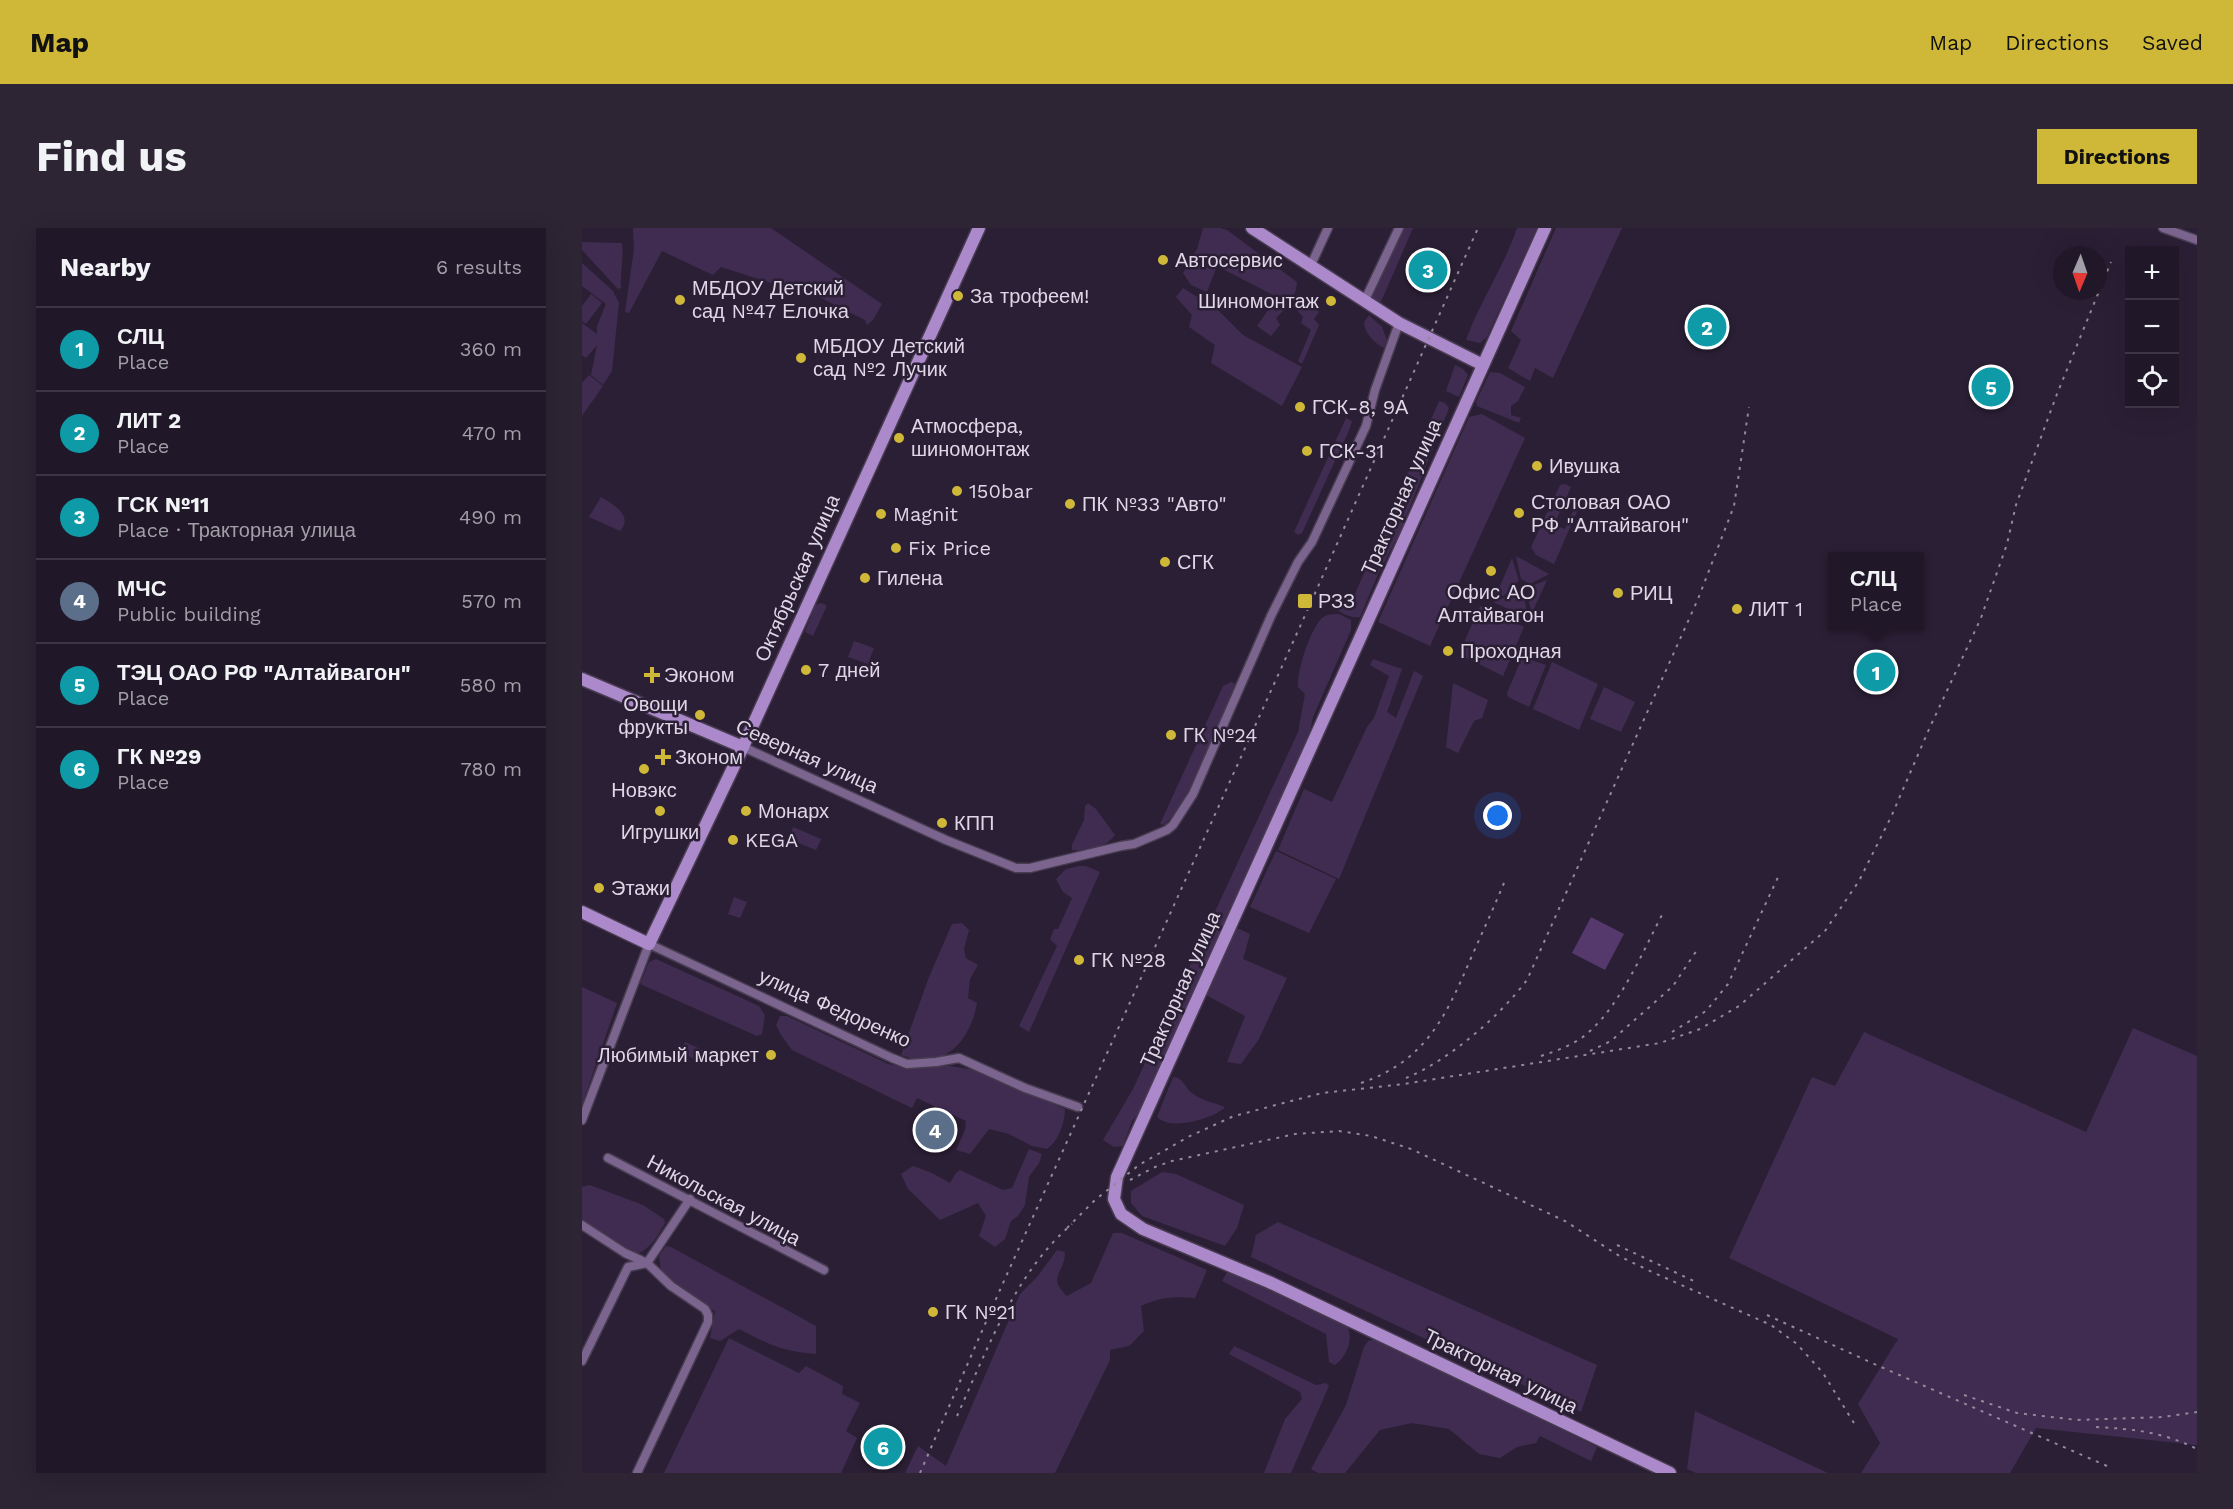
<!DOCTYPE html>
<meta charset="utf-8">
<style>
body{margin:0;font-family:"Work Sans",sans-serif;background:#2d2434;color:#f1f3f6}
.controls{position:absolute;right:18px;top:18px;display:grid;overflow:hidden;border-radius:0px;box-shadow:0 6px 24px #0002}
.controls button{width:54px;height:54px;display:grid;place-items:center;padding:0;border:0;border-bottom:2px solid #3d3645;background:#201728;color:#f1f3f6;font:30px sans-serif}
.compass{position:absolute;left:1471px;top:18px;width:54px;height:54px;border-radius:50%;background:#201728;box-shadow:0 6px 24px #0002;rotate:182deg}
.you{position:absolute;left:916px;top:588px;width:21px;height:21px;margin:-15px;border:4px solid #fff;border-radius:50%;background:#1a73e8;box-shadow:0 0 0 9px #1a73e833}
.badge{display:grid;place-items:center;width:39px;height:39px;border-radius:50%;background:#cfb837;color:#fff;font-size:20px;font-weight:700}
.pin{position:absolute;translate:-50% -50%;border:3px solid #fff;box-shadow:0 2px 6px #0006}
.popup{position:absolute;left:1246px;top:324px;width:96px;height:78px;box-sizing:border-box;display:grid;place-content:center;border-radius:0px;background:#201728;filter:drop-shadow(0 2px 4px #0005);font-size:20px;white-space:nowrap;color:#a29fa8}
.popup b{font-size:22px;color:#f1f3f6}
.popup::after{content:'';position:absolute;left:50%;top:100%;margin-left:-12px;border:12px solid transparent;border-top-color:#201728}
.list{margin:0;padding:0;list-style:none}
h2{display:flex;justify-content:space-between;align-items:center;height:78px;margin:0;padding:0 24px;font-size:26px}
h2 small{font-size:20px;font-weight:400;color:#a29fa8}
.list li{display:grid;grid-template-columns:39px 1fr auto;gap:18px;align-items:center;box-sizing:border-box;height:84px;padding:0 24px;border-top:2px solid #3d3645}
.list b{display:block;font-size:22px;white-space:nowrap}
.list p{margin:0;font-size:20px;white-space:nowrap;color:#a29fa8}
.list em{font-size:20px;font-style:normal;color:#a29fa8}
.icon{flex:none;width:33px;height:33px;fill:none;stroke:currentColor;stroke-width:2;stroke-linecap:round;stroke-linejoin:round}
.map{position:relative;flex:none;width:1615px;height:1245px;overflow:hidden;border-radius:0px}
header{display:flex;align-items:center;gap:36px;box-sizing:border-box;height:84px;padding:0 30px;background:#cfb837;color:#111}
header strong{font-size:28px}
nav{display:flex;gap:33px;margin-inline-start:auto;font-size:21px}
.intro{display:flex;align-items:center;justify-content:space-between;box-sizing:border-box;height:144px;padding:0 36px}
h1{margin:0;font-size:42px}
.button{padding:15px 27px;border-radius:0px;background:#cfb837;color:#111;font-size:21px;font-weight:700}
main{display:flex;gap:36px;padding:0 36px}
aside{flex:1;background:#201728;border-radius:0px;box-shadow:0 6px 24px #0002}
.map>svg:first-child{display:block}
.green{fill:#402c50}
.water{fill:#55386c}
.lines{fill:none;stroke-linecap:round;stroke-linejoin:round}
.street-casing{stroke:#483c51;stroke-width:11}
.secondary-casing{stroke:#483c51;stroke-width:15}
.street{stroke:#7b658e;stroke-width:8}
.secondary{stroke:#ac89ca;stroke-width:12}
.rail{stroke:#92899b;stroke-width:2;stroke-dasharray:3 6;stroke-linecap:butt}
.poi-dot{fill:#cfb837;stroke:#2b1f35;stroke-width:2}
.labels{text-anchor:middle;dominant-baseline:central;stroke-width:5;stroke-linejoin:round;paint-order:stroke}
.poi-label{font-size:20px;fill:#dfd7e6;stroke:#2b1f35;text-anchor:start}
.street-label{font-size:20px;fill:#dfd7e6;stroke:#2b1f35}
</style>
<header>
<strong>Map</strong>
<nav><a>Map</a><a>Directions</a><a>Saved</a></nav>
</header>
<div class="intro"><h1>Find us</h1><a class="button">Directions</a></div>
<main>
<aside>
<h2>Nearby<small>6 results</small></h2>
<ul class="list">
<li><span class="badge" style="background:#0f9aa8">1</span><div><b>СЛЦ</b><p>Place</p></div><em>360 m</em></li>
<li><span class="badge" style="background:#0f9aa8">2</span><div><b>ЛИТ 2</b><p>Place</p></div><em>470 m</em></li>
<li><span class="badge" style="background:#0f9aa8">3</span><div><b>ГСК №11</b><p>Place · Тракторная улица</p></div><em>490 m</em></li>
<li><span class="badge" style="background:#5c6f8a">4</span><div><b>МЧС</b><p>Public building</p></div><em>570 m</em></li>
<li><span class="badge" style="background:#0f9aa8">5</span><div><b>ТЭЦ ОАО РФ &quot;Алтайвагон&quot;</b><p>Place</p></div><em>580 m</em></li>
<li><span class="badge" style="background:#0f9aa8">6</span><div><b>ГК №29</b><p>Place</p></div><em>780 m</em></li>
</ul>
</aside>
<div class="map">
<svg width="1615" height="1245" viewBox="0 0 1615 1245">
<rect width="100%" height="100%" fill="#2b1f35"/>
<g class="green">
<polygon points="51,0 189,0 300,76 291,92 285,97 283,92 219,60 211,62 139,39 131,47 80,23 47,85 43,84 52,21"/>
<path d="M621 0H638L645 2 715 54C714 71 706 78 694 90L698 97 689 108 675 98 695 69 635 38 625 64 609 57 601 45 615 21Z"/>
<polygon points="821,0 831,0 798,76 788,70"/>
<path d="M935 0H955L905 109 898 115 884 112C898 73 922 39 935 0Z"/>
<polygon points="974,0 1040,0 971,150 953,140 948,153 926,140 939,112 929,103"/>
<path d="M0 14 40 15C42 31 38 45 39 60L36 61 0 22Z"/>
<polygon points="0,35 31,63 37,75 30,143 21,157 9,147 15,117 4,130 0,127 0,95 15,106 15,98 24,76 0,58"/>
<polygon points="601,60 637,83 661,107 720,139 700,178 629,135 633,117 607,99 610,87 594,69"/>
<polygon points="9,66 20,75 4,96 0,93 0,78"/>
<polygon points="722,70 737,84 732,91 737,97 720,136 716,133 729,102 719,95 721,89 715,82"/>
<path d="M787 87 800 99 805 112 802 120C793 116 782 104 782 94Z"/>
<polygon points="873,137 881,141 886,147 877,169 864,163"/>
<polygon points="908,144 918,145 943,159 936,173 929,178 929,187 939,190 937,195 895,178 894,174"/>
<polygon points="7,147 21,158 0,188 0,155"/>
<path d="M857 173 863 175 867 180 818 304 796 346 778 389C770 391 754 384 750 376L763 374 773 366Z"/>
<polygon points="900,186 943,210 848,418 796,394 887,189"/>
<polygon points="764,190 770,193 768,200 720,305 716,307 712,304"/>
<polygon points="983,256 989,259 972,297 983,301 997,269 1001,270 972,336 954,327 949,319 978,257"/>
<path d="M19 269C31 276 52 288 38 303L7 289Z"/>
<polygon points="934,328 967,346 948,356 939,351"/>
<polygon points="930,330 937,353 935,354 933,362 912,372"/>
<polygon points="965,352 950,385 945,368 947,367 949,358"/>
<polygon points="934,365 942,369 946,390 911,374"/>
<polygon points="239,375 244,377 244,380 231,408 223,404 233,377"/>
<polygon points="898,378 942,399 921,448 877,426"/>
<path d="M757 386 769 392V402L731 489 728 504 556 886 550 893 541 918 532 919 521 912 551 861 716 504 723 466 716 459C714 445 730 394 743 388 747 386 753 386 757 386Z"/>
<polygon points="272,413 292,420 286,436 266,429"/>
<polygon points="791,431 820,441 805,484 814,490 832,443 841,448 757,651 696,622 722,561 750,574 785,499 792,490 807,448 788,437"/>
<polygon points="939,432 949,432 964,437 947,479 926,469 925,465"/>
<polygon points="970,434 1016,456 997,502 951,481"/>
<path d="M649 454 653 456C637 493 610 572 582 597L578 596 641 458Z"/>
<polygon points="871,455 906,472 900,490 892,493 876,525 864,519"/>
<polygon points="1022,459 1053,474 1039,504 1008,491"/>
<path d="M506 575 514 581 533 607C525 619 504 624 490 622V617L502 592 503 578Z"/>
<polygon points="211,599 239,611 234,622 207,611"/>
<polygon points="694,623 754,651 727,705 668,679"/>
<polygon points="497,638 504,638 518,644 447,804 437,798 475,718 468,711 472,701 476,701 490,670 481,664 474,651 484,641"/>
<polygon points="152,669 165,674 158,690 146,686"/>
<path d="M380 695 387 702 382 721 384 730 396 737 388 751 386 770 395 775C388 814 361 844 319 827L347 749 370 696Z"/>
<polygon points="655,700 668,706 661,731 705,750 677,811 659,836 645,834 663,788 624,767"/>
<polygon points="74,731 177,778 183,787 180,806 175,808 58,756 67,734"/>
<polygon points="0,759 35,775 0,877"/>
<path d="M198 788H205L306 836 328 840H347L362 837 393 842 483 881C483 894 476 914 465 921L450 918 427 906 407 901 388 926 374 922 383 902 384 893 335 870 330 880 210 822 199 807 194 797Z"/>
<polygon points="1551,800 1615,828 1615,1217 1454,1200 1428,1245 1279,1245 1298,1215 1276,1176 1316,1111 1147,1030 1230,849 1253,858 1282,804 1504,904"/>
<polygon points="103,814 127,825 122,836 98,824"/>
<path d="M591 849C602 850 602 859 610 865 618 872 633 875 643 879 633 890 598 899 584 894 580 893 578 891 575 889Z"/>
<polygon points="447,921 460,926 457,935 447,949 443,977 436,988 429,993 423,1011 413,1019 397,1008 404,988 396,975 358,992 326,961 319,946 331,938 350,945 368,955 374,945 378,942 421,962 430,960"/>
<polygon points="580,944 594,946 662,977 655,1000 643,1018 560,988 549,975 549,963"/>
<path d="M8 957 61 977 82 991 83 995C76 1008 69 1020 55 1026L0 992V959Z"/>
<polygon points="696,994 1015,1137 999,1184 669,1029 674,1007"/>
<path d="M531 1005H540L625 1042 613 1070C593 1068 577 1069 559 1078L562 1103 547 1118 528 1122V1132L473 1245H323L336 1218 364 1238 438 1066 455 1049 475 1022 483 1024C483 1046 464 1048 485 1068L509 1055Z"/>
<path d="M84 1018 89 1019 234 1098V1126C201 1124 186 1116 157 1101L138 1113 128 1110 133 1083 108 1069 79 1043 77 1028Z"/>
<path d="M647 1041 765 1097C772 1111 765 1128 753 1137L747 1134 744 1106 640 1053Z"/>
<polygon points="147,1110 217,1145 224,1138 261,1158 260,1166 278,1175 264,1203 275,1210 259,1245 82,1245"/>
<polygon points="794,1111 1015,1219 1009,1233 958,1208 954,1215 935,1219 918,1230 897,1226 867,1201 830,1195 798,1202 763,1245 736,1245 729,1241 764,1177 782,1119 786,1113"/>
<polygon points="652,1118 734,1157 744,1155 747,1158 709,1245 682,1245 703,1191 720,1171 718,1164 647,1126"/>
<polygon points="1113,1183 1246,1245 1114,1245 1105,1241"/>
</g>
<polygon class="water" points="1009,689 1042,706 1023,742 990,725"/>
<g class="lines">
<defs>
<g id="street">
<polyline points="1581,0 1615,12"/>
<polyline points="728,39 746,0"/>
<polyline points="782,74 817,0"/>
<polyline points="161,519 364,612 434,640 448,640 539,618 552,616 585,602 591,597 611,566 689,388 716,334 730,314 784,198 793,162 817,95"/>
<polyline points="0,892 67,716 310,830 325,836 354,834 377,830 443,860 496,879"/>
<polyline points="26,930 242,1042"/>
<polyline points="0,997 43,1025 65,1035 89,1058 123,1081 126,1087 126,1094 55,1245"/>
<polyline points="0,1133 46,1039 65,1035 108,971"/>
</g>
<g id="secondary">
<polyline points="670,0 817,95 901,137"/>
<polyline points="963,0 535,949 532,971 539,986 561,1001 687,1054 1088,1245"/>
<polyline points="0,451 161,519"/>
<polyline points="0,684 67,716 161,519 397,0"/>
</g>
</defs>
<use href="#street" class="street-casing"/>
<use href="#secondary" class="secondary-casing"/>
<use href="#street" class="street"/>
<use href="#secondary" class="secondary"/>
<g class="rail">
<polyline points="1090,804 1124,783 1146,756 1198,645"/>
<polyline points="1008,823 1029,813 1091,758 1117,719"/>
<path d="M959 828C977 822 994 816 1008 803 1040 774 1061 723 1081 685"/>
<path d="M824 850C866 833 918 788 945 752L1116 371 1152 278 1167 179"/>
<path d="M779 855C844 833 864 788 889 730 901 703 913 677 924 650"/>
<polyline points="548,952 573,939 590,933 713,906 757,903 789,908 829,921 983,993 1039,1029 1068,1043 1189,1097 1215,1116 1241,1145 1275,1200"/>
<polyline points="485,1000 513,972 557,937 606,909 652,888 740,865 822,856 1078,815 1118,801 1157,778 1243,703 1277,653 1309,589 1348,499 1399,390 1425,316 1434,277 1475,166 1529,34"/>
<polyline points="1035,1017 1114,1054"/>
<polyline points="1185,1087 1290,1135 1525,1238"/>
<polyline points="1382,1167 1435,1185 1495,1192 1581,1189 1615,1184"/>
<path d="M375 1188C406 1120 433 1045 490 996"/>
<path d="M1514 1199C1552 1201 1581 1204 1615 1221"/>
<polyline points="338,1245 417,1064 730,372 896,0"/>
</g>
</g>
<g class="poi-dot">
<circle cx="581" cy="32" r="6"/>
<circle cx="376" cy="68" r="6"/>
<circle cx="98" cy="72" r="6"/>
<circle cx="749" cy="73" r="6"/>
<circle cx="219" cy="130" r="6"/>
<circle cx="718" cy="179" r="6"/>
<circle cx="317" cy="210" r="6"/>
<circle cx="725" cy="223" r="6"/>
<circle cx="955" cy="238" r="6"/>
<circle cx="375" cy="263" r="6"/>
<circle cx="488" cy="276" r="6"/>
<circle cx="937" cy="285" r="6"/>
<circle cx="299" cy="286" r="6"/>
<circle cx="314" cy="320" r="6"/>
<circle cx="583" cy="334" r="6"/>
<circle cx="909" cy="343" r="6"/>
<circle cx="283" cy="350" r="6"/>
<circle cx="1036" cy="365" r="6"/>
<rect x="715" y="365" width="16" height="16" rx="3"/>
<circle cx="1155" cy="381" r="6"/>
<circle cx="866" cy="423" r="6"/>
<circle cx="224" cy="442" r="6"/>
<path d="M67 438h6v6h6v6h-6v6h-6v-6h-6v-6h6z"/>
<circle cx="118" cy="487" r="6"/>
<circle cx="589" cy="507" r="6"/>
<path d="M78 520h6v6h6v6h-6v6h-6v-6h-6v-6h6z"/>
<circle cx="62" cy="541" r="6"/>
<circle cx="78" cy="583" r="6"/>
<circle cx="164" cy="583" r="6"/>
<circle cx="360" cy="595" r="6"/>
<circle cx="151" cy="612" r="6"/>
<circle cx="17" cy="660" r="6"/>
<circle cx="497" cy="732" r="6"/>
<circle cx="189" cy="827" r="6"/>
<circle cx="351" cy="1084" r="6"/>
</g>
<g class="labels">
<g class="poi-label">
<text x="593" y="32">Автосервис</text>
<text x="110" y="60">МБДОУ Детский<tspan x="110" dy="23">сад №47 Елочка</tspan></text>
<text x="388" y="68">За трофеем!</text>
<text x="737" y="73" text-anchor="end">Шиномонтаж</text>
<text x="231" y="118">МБДОУ Детский<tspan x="231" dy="23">сад №2 Лучик</tspan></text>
<text x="730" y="179">ГСК-8, 9А</text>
<text x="329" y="198">Атмосфера,<tspan x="329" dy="23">шиномонтаж</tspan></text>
<text x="737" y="223">ГСК-31</text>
<text x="967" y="238">Ивушка</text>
<text x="387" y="263">150bar</text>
<text x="949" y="274">Столовая ОАО<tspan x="949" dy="23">РФ "Алтайвагон"</tspan></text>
<text x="500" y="276">ПК №33 "Авто"</text>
<text x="311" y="286">Magnit</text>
<text x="326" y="320">Fix Price</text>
<text x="595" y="334">СГК</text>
<text x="295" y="350">Гилена</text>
<text x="909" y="364" text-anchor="middle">Офис АО<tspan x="909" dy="23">Алтайвагон</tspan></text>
<text x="1048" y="365">РИЦ</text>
<text x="736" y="373">РЗЗ</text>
<text x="1167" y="381">ЛИТ 1</text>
<text x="878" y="423">Проходная</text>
<text x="236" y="442">7 дней</text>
<text x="82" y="447">Эконом</text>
<text x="106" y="476" text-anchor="end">Овощи<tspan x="106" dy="23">фрукты</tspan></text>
<text x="601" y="507">ГК №24</text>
<text x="93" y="529">Зконом</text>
<text x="62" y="562" text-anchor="middle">Новэкс</text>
<text x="176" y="583">Монарх</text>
<text x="372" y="595">КПП</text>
<text x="78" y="604" text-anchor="middle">Игрушки</text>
<text x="163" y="612">KEGA</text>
<text x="29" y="660">Этажи</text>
<text x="509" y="732">ГК №28</text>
<text x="177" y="827" text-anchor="end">Любимый маркет</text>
<text x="363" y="1084">ГК №21</text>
</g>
<g class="street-label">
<text transform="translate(819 269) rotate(-66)">Тракторная улица</text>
<text transform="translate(215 350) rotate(-66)">Октябрьская улица</text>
<text transform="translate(225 528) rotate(24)">Северная улица</text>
<text transform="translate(598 761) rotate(-66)">Тракторная улица</text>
<text transform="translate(253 780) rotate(24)">улица Федоренко</text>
<text transform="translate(142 972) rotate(28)">Никольская улица</text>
<text transform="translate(919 1143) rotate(26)">Тракторная улица</text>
</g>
</g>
</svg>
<div class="controls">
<button>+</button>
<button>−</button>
<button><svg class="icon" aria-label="locate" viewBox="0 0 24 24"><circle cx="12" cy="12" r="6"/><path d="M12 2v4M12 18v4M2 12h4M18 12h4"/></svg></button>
</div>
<svg class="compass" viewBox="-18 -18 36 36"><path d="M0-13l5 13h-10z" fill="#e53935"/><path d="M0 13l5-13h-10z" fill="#a29fa8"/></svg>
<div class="you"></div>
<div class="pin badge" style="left:1294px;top:444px;background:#0f9aa8">1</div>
<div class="popup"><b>СЛЦ</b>Place</div>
<div class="pin badge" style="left:1125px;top:99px;background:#0f9aa8">2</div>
<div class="pin badge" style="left:846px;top:42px;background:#0f9aa8">3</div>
<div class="pin badge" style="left:353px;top:902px;background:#5c6f8a">4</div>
<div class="pin badge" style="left:1409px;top:159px;background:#0f9aa8">5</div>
<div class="pin badge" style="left:301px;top:1219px;background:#0f9aa8">6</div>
</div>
</main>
